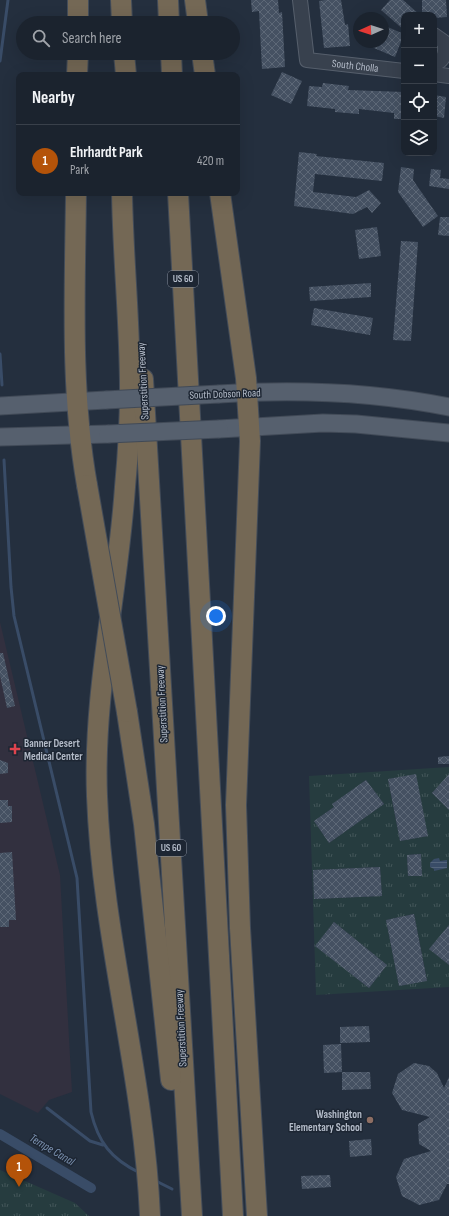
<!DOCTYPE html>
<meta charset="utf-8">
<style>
body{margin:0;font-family:"Sofia Sans Condensed",sans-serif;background:#282f3a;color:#f1f3f6}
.controls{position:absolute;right:12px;top:12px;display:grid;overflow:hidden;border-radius:8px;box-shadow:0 4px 16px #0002}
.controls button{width:36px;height:36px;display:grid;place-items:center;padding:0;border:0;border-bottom:1px solid #39404a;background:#1b232e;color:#f1f3f6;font:20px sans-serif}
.compass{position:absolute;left:353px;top:12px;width:36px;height:36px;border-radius:50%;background:#1b232e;box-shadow:0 4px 16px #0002;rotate:267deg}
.you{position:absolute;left:216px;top:616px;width:14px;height:14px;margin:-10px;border:3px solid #fff;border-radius:50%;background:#1a73e8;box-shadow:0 0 0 6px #1a73e833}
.badge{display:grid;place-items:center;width:26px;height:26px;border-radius:50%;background:#b45309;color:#fff;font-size:13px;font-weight:700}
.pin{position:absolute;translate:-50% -33px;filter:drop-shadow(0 1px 2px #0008)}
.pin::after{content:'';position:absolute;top:21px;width:14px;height:12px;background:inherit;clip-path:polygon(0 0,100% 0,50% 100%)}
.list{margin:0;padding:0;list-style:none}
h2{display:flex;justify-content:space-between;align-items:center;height:52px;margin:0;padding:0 16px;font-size:17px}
h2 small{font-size:13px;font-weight:400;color:#a0a4aa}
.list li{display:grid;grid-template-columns:26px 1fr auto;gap:12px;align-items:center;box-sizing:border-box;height:72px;padding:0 16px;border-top:1px solid #39404a}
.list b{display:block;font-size:15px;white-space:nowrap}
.list p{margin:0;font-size:13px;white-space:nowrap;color:#a0a4aa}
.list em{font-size:13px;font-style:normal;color:#a0a4aa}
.icon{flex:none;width:22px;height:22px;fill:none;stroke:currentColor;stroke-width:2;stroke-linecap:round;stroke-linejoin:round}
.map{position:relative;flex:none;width:449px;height:1216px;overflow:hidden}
.search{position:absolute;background:#1b232e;box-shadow:0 4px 16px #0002;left:16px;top:16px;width:224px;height:44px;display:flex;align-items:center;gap:10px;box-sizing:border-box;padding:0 14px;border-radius:22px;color:#a0a4aa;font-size:15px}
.panel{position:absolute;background:#1b232e;box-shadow:0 4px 16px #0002;left:16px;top:72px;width:224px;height:124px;border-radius:8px}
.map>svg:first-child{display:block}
.medical{fill:#32303f}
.park{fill:url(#park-tufts);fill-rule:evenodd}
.water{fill:url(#water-rules)}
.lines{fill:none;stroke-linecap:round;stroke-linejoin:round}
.stream{stroke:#394c67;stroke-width:3}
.canal{stroke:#394c67;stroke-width:10}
.building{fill:url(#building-cross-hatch)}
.minor-casing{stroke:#565f6c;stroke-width:16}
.major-casing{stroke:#414a57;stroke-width:19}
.highway-casing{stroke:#434c59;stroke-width:22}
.minor{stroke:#38414e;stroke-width:14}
.major{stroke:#56606e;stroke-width:17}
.highway{stroke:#746855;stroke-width:20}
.major-bridge-casing{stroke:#414a57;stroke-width:19;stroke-linecap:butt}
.highway-bridge-casing{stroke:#434c59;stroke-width:22;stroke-linecap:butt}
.major-bridge{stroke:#56606e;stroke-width:17}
.highway-bridge{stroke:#746855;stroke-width:20}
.health-dot{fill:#e0444e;stroke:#1d2633;stroke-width:1.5}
.education-dot{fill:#8d6e63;stroke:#1d2633;stroke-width:1.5}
.labels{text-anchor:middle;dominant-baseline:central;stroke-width:3;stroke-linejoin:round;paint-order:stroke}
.shield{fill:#1d2633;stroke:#878f9c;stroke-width:1}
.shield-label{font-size:10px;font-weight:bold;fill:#b4bcc9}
.street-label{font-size:11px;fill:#b4bcc9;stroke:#1d2633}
.poi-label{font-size:11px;font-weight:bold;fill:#b4bcc9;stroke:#1d2633;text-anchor:start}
.water-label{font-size:12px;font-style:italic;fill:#7c92b1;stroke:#1d2633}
</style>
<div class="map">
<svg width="449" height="1216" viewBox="0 0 449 1216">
<defs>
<pattern id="park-tufts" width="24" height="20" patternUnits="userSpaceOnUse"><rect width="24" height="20" fill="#263c3f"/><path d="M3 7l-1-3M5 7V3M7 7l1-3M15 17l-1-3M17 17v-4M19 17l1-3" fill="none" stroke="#435659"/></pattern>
<pattern id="water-rules" width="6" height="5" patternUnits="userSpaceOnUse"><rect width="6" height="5" fill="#394c67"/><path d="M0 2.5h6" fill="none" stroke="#53647b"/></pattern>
<pattern id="building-cross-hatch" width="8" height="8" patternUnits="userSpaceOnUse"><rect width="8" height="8" fill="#455162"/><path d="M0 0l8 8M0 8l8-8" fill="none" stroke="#5d6877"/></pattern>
</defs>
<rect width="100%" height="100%" fill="#242f3e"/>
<polygon class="medical" points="0,622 60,875 72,1092 49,1100 38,1113 0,1094"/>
<g class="park">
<path d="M449 767V775L432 793 449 810V925L430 949 449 965V987L316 995 309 776ZM366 780 384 804 329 843 314 821 334 807 333 804ZM388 780 428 836 400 841ZM420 854 422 875 408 876 407 855ZM434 860 440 861 441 870 431 867V863ZM380 867 382 896 314 899 313 870ZM414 914 427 980 399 986 386 920ZM334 922 387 965 369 988 316 946Z"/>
<polygon points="0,1170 75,1203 89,1216 0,1216"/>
</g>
<polygon class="water" points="439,858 440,861 447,860 447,868 434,871 434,869 430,867 430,863 434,859"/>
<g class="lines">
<g class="stream">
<polyline points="0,61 8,0"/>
<polyline points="0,354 2,385"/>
<path d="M4 460 11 587 14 616 77 878 91 1112C98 1142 111 1159 140 1173"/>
<polyline points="47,1108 90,1141 103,1145"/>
<polyline points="154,1180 172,1189"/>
</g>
<polyline class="canal" points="0,1134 91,1188"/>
</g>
<g class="building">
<polygon points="251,0 278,0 279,13 282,12 285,67 262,69 259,11 252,12"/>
<polygon points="325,0 341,0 345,25 348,24 350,46 324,48 319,1"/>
<polygon points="390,0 403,0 420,15 404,15 404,30 381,10"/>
<polygon points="422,0 446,0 447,17 434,18 434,15 422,15"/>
<polygon points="383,25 404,34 395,57 360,42 383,42"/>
<polygon points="282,72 302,81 291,104 271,95"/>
<polygon points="323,83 349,86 348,90 404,92 404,119 394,119 394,113 359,109 359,114 335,112 335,109 307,106 309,86 322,87"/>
<polygon points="434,95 446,97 444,118 434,116"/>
<polygon points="299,152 317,154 316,156 384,163 382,181 315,174 313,192 356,197 369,190 381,203 372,213 367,207 353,214 294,206"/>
<polygon points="401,167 414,169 413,180 438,216 423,227 398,192"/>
<polygon points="431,169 441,170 440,178 449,179 449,189 429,186"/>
<polygon points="440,217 449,217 449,236 438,235"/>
<polygon points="377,227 381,256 359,259 355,230"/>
<polygon points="401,241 418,242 411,341 393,340"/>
<polygon points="371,283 371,297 310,301 309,287"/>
<polygon points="314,308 373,318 370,335 311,325"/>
<polygon points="0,653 3,653 15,706 7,708 0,676"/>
<polygon points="449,756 449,764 438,764 438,757"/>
<polygon points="0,760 8,763 8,773 0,774"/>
<polygon points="416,774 428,836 400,841 388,779"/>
<polygon points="449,774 449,810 432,793"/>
<polygon points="366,780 384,804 329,843 314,821 334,807 332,804"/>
<polygon points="0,800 8,800 8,806 12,806 12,822 0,823"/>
<polygon points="12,852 16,920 9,920 9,927 0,927 0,853"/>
<polygon points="421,854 422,876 408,876 407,855"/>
<polygon points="380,867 382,896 314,899 313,870"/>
<polygon points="414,914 427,981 399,986 386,920"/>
<polygon points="334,922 387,965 369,988 315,946"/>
<polygon points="449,925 449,965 429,949"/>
<polygon points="369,1026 370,1042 340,1043 340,1027"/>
<polygon points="341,1044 342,1072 370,1072 371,1089 342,1090 342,1072 324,1073 323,1045"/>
<polygon points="414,1063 429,1066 437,1073 444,1088 449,1077 449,1184 447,1184 439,1200 419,1205 402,1196 396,1177 404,1159 431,1151 419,1144 418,1124 430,1117 402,1110 392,1093 398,1074"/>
<polygon points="371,1139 372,1155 350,1157 349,1141"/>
<polygon points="330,1175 331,1187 302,1189 301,1176"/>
</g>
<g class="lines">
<defs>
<g id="minor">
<path id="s1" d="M300 0 307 60 404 71"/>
<path d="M434 35 444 42C447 52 444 61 434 64"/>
<polyline points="434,74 449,76"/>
</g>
<g id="major">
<path d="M219 394C296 389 374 392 449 407"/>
<polyline points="0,406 106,400"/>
<polyline points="219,429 323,423 356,424 449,433"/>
<polyline points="0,437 108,434"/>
</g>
<g id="highway">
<polyline points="121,0 122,23"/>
<polyline points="168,0 169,23"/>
<polyline points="195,0 198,23"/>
<polyline points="78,23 78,0"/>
<polyline points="124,53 126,75"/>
<polyline points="171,53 172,75"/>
<polyline points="202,53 205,75"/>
<polyline points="77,75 78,53"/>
<path d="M76 193C75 291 70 389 87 485"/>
<path d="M122 193C123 258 130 324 130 389 130 422 128 455 125 487 118 591 93 692 97 796 102 937 144 1075 150 1216"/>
<polyline points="178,193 233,1216"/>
<polyline points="220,193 246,378 250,441 236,805 240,928 257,1216"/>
<polyline points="143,379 192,1216"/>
<polyline points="127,712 144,824 171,1080"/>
</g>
</defs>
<use href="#minor" class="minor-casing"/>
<use href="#major" class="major-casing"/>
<use href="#highway" class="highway-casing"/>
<use href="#minor" class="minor"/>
<use href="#major" class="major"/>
<use href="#highway" class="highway"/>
<defs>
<g id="major-bridge">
<polyline points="106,400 219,394"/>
<polyline points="108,434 219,429"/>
</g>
<polyline id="highway-bridge" points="87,485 127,712"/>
</defs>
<use href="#major-bridge" class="major-bridge-casing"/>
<use href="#highway-bridge" class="highway-bridge-casing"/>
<use href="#major-bridge" class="major-bridge"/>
<use href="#highway-bridge" class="highway-bridge"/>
</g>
<path class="health-dot" d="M13 743h4v4h4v4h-4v4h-4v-4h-4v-4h4z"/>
<circle class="education-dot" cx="370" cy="1120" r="4"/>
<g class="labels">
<g class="shield">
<rect x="168" y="271" width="30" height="16" rx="3"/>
<rect x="156" y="840" width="30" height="16" rx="3"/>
</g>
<g class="shield-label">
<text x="183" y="279">US 60</text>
<text x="171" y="848">US 60</text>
</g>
<g class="street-label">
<text stroke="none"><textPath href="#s1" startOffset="109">South Cholla</textPath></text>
<text transform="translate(143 381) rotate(-93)">Superstition Freeway</text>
<text transform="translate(225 394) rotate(-2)">South Dobson Road</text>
<text transform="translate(162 704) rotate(-93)">Superstition Freeway</text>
<text transform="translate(181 1028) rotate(-93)">Superstition Freeway</text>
</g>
<g class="poi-label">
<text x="24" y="743">Banner Desert<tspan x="24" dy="13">Medical Center</tspan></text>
<text x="362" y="1114" text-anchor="end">Washington<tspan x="362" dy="13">Elementary School</tspan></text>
</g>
<g class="water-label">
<text transform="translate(52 1150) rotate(31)">Tempe Canal</text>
</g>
</g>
</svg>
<div class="controls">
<button>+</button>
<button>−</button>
<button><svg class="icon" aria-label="locate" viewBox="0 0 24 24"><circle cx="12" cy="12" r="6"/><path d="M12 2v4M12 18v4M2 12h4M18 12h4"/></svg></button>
<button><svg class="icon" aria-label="layers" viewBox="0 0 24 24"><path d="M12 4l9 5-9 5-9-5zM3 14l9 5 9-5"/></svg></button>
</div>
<svg class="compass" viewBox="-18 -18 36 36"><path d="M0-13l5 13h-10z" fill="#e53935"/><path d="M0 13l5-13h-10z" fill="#a0a4aa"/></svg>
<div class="you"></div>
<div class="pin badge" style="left:19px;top:1187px">1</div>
<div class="search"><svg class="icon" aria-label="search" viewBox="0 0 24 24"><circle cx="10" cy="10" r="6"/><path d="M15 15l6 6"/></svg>Search here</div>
<section class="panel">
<h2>Nearby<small></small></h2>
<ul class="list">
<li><span class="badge">1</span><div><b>Ehrhardt Park</b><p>Park</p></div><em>420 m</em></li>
</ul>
</section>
</div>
